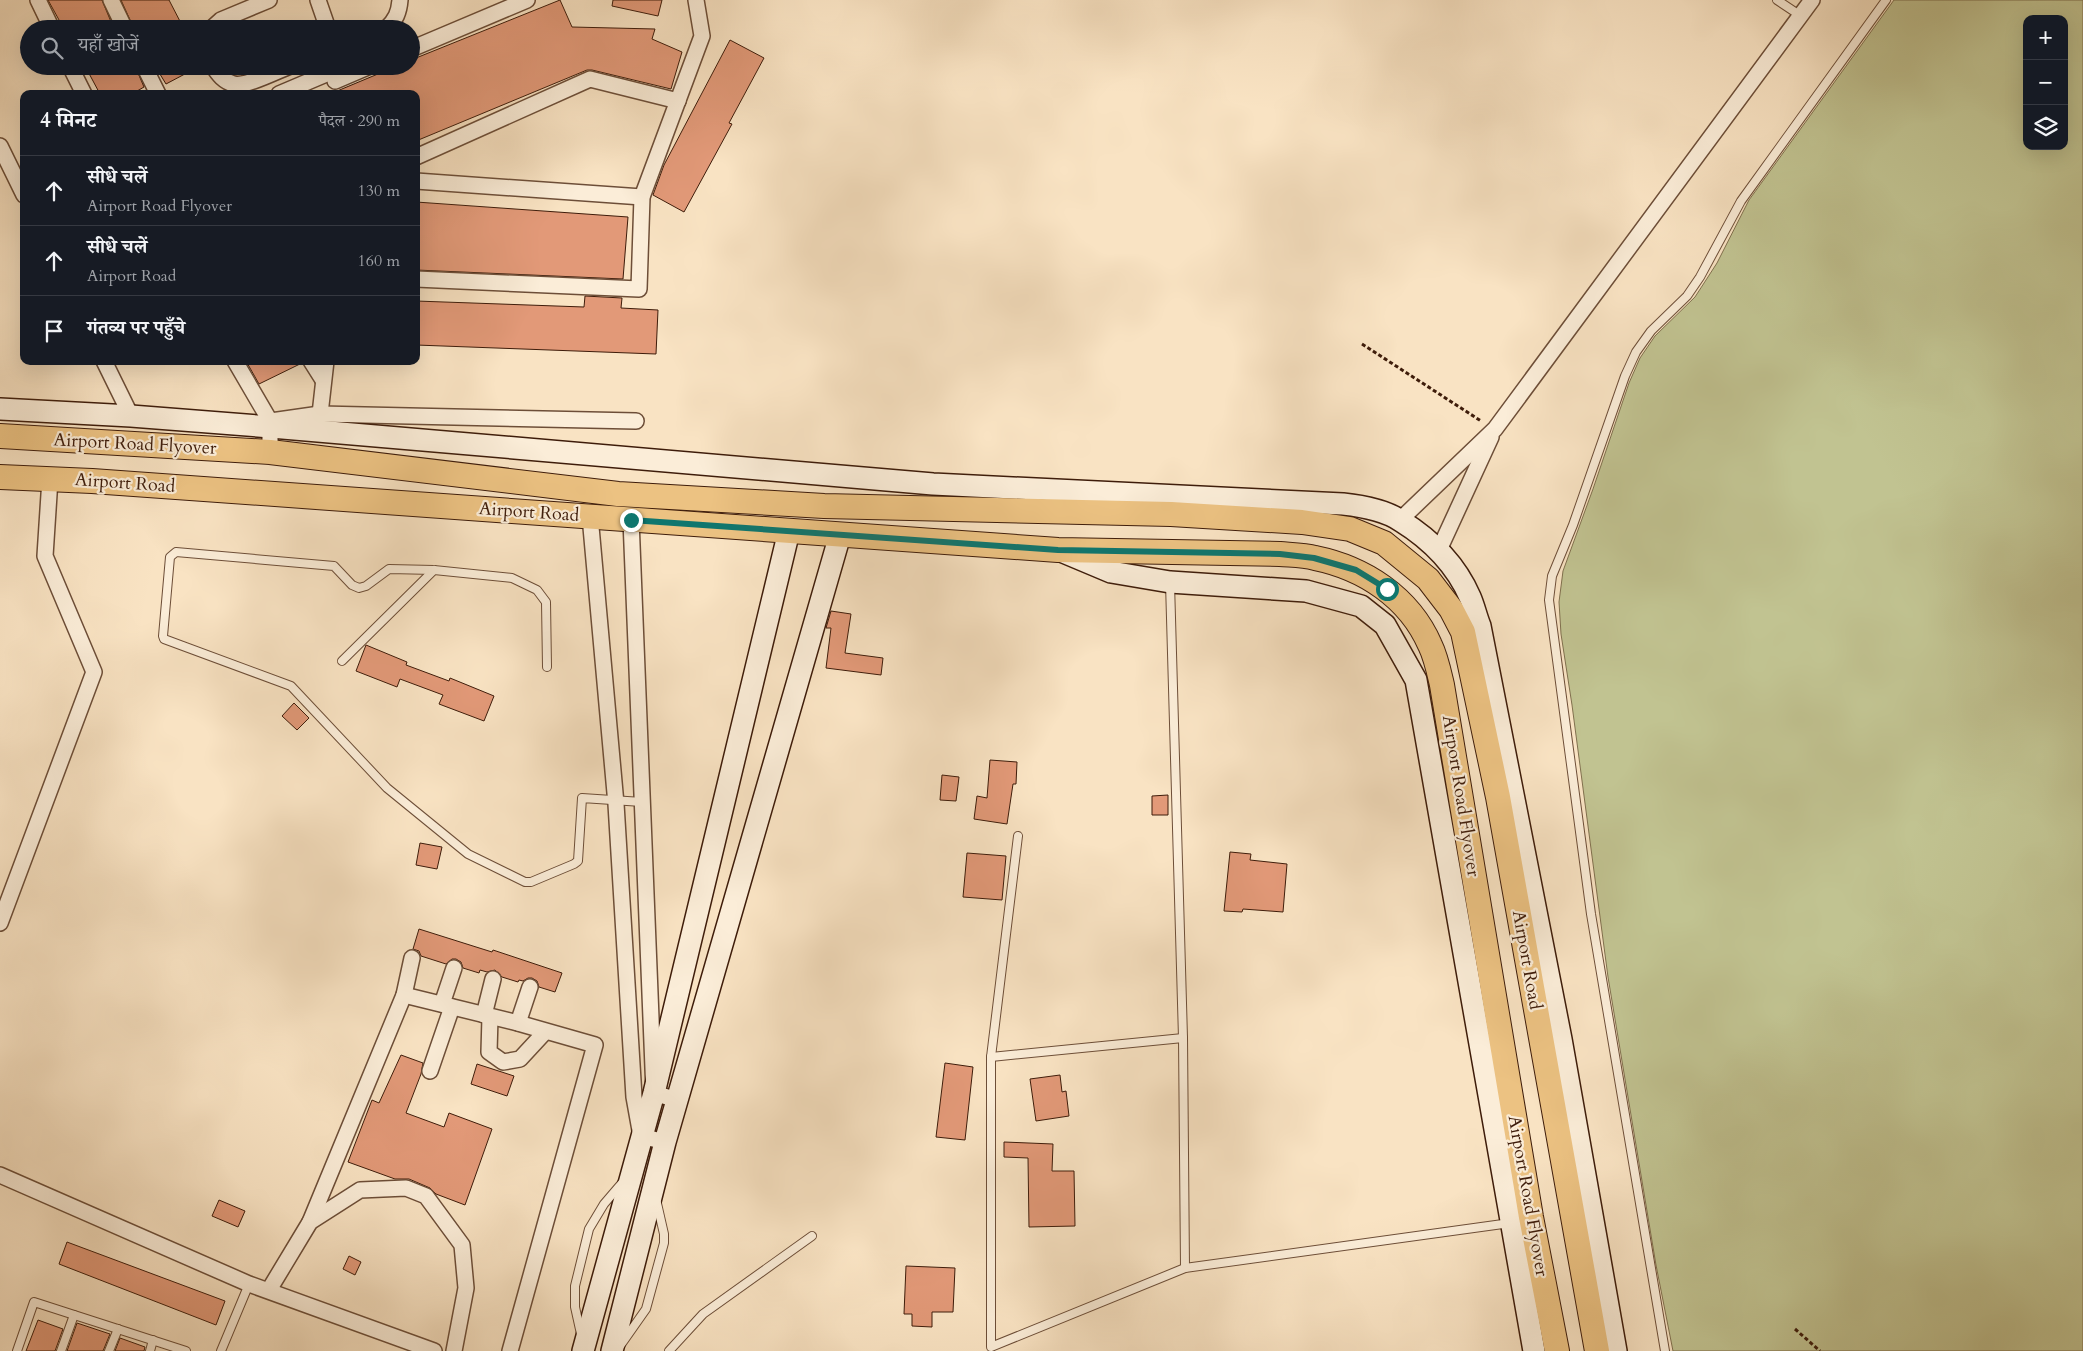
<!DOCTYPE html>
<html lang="hi">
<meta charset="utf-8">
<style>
body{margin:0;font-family:Cardo,"Noto Serif Devanagari",serif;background:#20242c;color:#f1f3f6}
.controls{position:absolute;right:15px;top:15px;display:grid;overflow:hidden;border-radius:10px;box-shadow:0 5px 20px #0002}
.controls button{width:45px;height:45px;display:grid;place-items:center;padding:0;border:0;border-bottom:1px solid #363941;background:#171b24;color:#f1f3f6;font:25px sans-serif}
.stop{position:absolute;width:15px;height:15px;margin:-11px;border:4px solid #0f766e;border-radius:50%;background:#fff}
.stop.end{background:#0f766e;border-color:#fff;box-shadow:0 1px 5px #0008}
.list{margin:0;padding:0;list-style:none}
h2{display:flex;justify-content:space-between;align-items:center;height:65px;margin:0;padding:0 20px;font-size:21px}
h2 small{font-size:16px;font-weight:400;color:#9ea1a6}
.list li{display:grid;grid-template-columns:32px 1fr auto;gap:15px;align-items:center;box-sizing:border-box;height:70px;padding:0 20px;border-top:1px solid #363941}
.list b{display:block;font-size:19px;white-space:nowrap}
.list p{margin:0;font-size:16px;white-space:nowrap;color:#9ea1a6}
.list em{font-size:16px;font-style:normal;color:#9ea1a6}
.icon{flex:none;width:28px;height:28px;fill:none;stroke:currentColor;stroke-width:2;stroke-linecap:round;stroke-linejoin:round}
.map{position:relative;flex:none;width:2083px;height:1351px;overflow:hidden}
.search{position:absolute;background:#171b24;box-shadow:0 5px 20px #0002;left:20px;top:20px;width:400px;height:55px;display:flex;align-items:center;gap:12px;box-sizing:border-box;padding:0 18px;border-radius:28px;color:#9ea1a6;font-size:19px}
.panel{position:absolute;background:#171b24;box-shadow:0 5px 20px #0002;left:20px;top:90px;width:400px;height:275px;border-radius:10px}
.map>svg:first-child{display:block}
.green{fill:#c1c391;stroke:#80704e;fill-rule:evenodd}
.building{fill:#e29978;stroke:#3e1c0a}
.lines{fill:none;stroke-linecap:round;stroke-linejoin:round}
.lane-casing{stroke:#6d4e38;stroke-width:10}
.street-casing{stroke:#6d4e38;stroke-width:18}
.secondary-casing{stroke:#3e1c0a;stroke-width:24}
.primary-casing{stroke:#3e1c0a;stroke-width:26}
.path{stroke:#3e1c0a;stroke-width:3;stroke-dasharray:4 2.5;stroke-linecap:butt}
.lane{stroke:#fbedd8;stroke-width:8}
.street{stroke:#fbedd8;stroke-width:15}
.secondary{stroke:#fbedd8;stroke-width:21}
.primary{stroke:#ecc282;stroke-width:24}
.route{stroke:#0f766e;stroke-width:6}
.labels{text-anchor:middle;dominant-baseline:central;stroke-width:4.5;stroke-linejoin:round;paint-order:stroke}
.street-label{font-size:18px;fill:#3e1c0a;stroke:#fbedd8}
</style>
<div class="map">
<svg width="2083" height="1351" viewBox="0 0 2083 1351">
<rect width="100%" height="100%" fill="#f9e3c3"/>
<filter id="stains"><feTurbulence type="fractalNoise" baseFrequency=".004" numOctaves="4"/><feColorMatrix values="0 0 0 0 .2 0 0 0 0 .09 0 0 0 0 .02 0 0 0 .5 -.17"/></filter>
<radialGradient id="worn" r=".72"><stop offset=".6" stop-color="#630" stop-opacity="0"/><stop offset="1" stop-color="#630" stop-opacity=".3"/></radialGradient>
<path class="green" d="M1894 0H2083V1351H1673L1656 1265 1608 977 1572 705 1561 634 1559 602 1563 571 1593 489 1629 383 1640 358 1655 336 1695 297 1717 263 1749 200ZM2027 19H2064V146H2027Z"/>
<g class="building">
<polygon points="48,0 102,0 114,29 64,29"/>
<polygon points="121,0 169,0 184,29 134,29"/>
<polygon points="560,0 572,27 655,29 652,39 682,52 671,89 592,70 587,70 416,141 416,94 330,94 397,66 411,66 411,60"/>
<polygon points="613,0 662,0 658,16 612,6"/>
<polygon points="730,40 764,58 729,123 732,124 684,212 653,195 664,165"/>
<polygon points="85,66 135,66 144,87 132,94 100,94"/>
<polygon points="155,66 200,66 166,84"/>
<polygon points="416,202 628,217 623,279 416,270"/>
<polygon points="585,296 622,298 621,308 658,310 656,354 416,345 416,301 584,307"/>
<polygon points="246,361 302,361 302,363 259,384"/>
<polygon points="831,611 851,614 845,653 883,658 881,675 826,668 831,628 826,628"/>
<polygon points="366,645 407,662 406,665 449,681 450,678 494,696 484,721 439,704 443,695 400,679 397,687 356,671"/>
<polygon points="294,703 309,718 297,730 282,716"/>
<polygon points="990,760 1017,762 1016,784 1013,784 1007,824 974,819 977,796 987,798"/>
<polygon points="942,775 959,777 956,801 940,800"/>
<polygon points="1168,795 1168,815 1152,815 1152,796"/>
<polygon points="420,843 442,847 437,869 416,865"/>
<polygon points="1230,852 1251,854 1250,860 1287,864 1283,912 1243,909 1242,912 1224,911"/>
<polygon points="967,853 1006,856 1002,900 963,897"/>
<polygon points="419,929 492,952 493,950 562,973 555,992 539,987 537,981 532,978 528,978 523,981 519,980 518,982 502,977 495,970 487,972 480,970 479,973 463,968 461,962 456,959 452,959 446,964 421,956 419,951 413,949"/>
<polygon points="401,1055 423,1063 421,1074 406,1113 444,1127 449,1113 492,1129 465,1205 436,1194 430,1188 409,1179 395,1179 348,1162 372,1100 379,1103"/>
<polygon points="945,1063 973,1067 965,1140 936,1137"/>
<polygon points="477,1064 514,1076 507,1096 471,1084"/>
<polygon points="1060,1075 1062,1092 1066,1091 1069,1116 1036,1121 1030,1079"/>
<polygon points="1004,1142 1053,1144 1052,1171 1074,1171 1075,1226 1029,1227 1028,1158 1004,1157"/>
<polygon points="219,1200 245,1211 238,1227 212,1216"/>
<polygon points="67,1242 225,1301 216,1325 59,1264"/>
<polygon points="349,1256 361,1262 355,1275 343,1269"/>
<polygon points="906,1266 955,1268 953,1312 932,1312 932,1327 912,1326 912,1314 904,1314"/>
<polygon points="38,1320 63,1329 55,1351 26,1351"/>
<polygon points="77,1323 110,1334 103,1351 67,1351"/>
<polygon points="120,1338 145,1347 144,1351 115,1351"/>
</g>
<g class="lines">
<defs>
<g id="lane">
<polyline points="1777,0 1801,16"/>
<polyline points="1170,583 1183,1038 1185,1268"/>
<polyline points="342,661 434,570"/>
<polyline points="547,667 546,602 537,590 512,578 434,570 389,569 366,586 359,588 352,585 334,566 176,552 170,557 163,636 164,639 291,686 387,788 468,854 525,882 531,882 574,864 578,861 582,798 642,802"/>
<polyline points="1018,836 991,1057 991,1347 1185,1268 1510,1223"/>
<polyline points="991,1057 1183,1038"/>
<polyline points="581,1334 575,1307 575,1286 589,1229 604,1204 622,1183"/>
<polyline points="620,1346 646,1309 664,1243 664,1234 656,1199"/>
<polyline points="17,1351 34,1302 186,1351"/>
<polyline points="61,1351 74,1315"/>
<polyline points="109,1351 118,1329"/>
<polyline points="150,1351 153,1340"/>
<polyline points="221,1351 249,1284"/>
<polyline points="669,1351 703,1314 812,1236"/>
<polyline points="1665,1351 1591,914 1549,600 1552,576 1573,525 1625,376 1636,352 1651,331 1687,296 1700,277 1741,201 1886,0"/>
</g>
<g id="street">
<polyline points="38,0 52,29"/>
<polyline points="111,0 125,29"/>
<polyline points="318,0 328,29"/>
<polyline points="211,29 221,20 269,0"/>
<path d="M386 29C396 20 399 12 400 0"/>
<polyline points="411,49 527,0"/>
<polyline points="70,66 84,94"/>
<polyline points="144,66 158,94"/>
<path d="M213 66C218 74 224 82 234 84 246 87 277 71 290 66"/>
<polyline points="335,81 370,66"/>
<polyline points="279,94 345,66"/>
<polyline points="0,146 24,195"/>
<polyline points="416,157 590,79 678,101"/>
<polyline points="416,181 642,197"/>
<polyline points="416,279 639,289 642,197 702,36 696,0"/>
<polyline points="104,361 131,416"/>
<polyline points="235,361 270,421 270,452"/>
<polyline points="311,361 323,380"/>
<polyline points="320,414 326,361"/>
<polyline points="271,421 320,414 636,421"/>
<polyline points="590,516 616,804 634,1097 641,1136 665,1142"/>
<polyline points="631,520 654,1093 677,1100"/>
<polyline points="1400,520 1495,429 1812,0"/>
<polyline points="1439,550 1491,437"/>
<polyline points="0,923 94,672 45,556 50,479"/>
<polyline points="404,995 518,1023 595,1045 510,1351"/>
<polyline points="442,1004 454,968"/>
<polyline points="484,1015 493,979"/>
<polyline points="490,1017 489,1052 503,1062 520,1059 545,1032"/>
<polyline points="518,1023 530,987"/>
<polyline points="430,1071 452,1007"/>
<polyline points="0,1175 249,1284 434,1351"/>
<polyline points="310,1222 404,995 412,958"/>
<polyline points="269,1290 310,1222 360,1190 406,1188 426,1196 462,1245 466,1288 454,1351"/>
</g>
<g id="secondary">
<path d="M0 409 131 416 271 427 933 484 1343 504C1362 506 1385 510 1401 521 1430 539 1456 565 1470 597 1474 606 1476 616 1480 626L1561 1039 1616 1351"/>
<polyline points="1061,551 1111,572 1170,582 1306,591 1361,606 1385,625 1416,680 1534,1351"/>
<polyline points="583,1351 654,1093 789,531"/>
<polyline points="612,1351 665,1142 840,535"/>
</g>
<g id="primary">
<polyline points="0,436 270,452 618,494 824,506 1171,514 1302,522 1350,529 1384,543 1428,579 1451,609 1463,632 1498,797 1597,1351"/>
<path d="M0 477 92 481 1058 550 1280 554C1292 555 1304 555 1315 558 1364 568 1409 597 1430 645 1436 657 1439 672 1442 685L1531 1217 1557 1351"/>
</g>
</defs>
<use href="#lane" class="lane-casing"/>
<use href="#street" class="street-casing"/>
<use href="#secondary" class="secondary-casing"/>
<use href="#primary" class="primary-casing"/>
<g class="path">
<polyline points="1362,344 1481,421"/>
<polyline points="1795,1329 1820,1351"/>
</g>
<use href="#lane" class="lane"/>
<use href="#street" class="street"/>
<use href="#secondary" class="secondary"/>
<use href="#primary" class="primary"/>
</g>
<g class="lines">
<polyline class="route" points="631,520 1058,550 1280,554 1314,558 1356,570 1387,589"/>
</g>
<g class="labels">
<g class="street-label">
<text transform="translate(135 444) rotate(3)">Airport Road Flyover</text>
<text transform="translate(125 483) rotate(4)">Airport Road</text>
<text transform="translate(529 512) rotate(4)">Airport Road</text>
<text transform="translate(1461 796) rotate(81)">Airport Road Flyover</text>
<text transform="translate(1527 960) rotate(80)">Airport Road</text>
<text transform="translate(1528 1196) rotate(80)">Airport Road Flyover</text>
</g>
</g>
<rect width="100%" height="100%" filter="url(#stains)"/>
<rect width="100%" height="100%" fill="url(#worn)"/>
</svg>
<div class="controls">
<button>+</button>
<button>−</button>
<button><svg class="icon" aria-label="layers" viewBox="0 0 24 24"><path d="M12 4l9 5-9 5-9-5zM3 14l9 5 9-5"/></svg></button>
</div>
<div class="stop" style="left:1387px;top:589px"></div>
<div class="stop end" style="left:631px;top:520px"></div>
<div class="search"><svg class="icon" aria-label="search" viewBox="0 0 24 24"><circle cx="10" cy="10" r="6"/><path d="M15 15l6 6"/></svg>यहाँ खोजें</div>
<section class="panel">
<h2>4 मिनट<small>पैदल · 290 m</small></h2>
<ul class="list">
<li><svg class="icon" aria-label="ahead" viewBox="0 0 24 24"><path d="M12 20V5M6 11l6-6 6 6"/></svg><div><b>सीधे चलें</b><p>Airport Road Flyover</p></div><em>130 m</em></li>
<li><svg class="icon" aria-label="ahead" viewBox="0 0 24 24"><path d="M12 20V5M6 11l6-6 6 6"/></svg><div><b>सीधे चलें</b><p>Airport Road</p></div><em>160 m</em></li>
<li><svg class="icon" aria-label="arrive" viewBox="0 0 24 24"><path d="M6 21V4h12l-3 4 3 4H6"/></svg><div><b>गंतव्य पर पहुँचे</b></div></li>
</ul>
</section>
</div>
